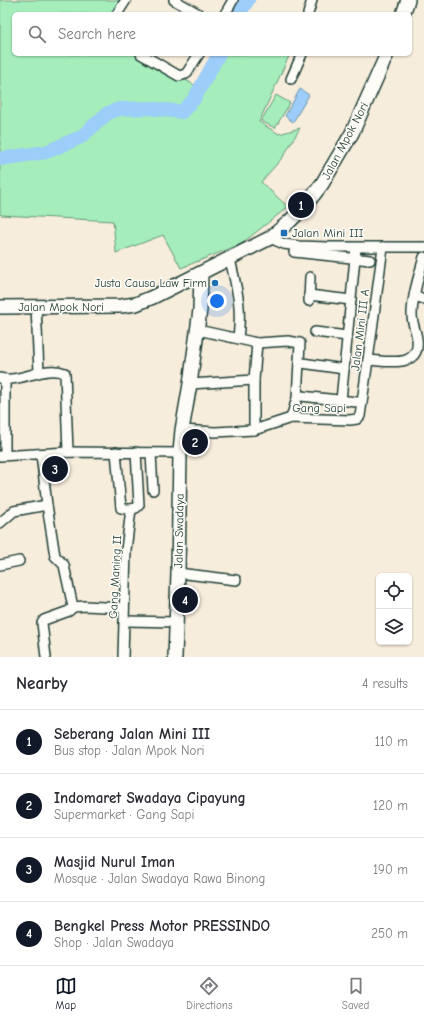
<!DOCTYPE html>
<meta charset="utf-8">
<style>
body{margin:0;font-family:"Comic Neue",sans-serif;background:#f2f2f3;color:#2b2b33}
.controls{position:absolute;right:12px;bottom:12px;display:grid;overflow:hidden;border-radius:6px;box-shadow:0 1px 3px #0004}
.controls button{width:36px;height:36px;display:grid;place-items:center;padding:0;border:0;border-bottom:1px solid #e1e1e2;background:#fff;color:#2b2b33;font:20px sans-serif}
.you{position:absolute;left:217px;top:301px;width:14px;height:14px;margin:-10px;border:3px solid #fff;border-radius:50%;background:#1a73e8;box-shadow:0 0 0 6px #1a73e833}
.badge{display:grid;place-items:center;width:26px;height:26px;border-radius:50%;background:#111827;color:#fff;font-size:13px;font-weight:700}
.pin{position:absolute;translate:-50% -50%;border:2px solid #fff;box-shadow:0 1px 4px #0006}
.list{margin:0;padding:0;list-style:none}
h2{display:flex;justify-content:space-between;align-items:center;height:52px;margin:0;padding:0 16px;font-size:17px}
h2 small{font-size:13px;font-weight:400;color:#7c7c81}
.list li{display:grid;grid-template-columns:26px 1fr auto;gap:12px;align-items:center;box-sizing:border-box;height:64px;padding:0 16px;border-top:1px solid #e1e1e2}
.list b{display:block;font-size:15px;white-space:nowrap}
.list p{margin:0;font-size:13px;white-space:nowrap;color:#7c7c81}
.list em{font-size:13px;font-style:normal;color:#7c7c81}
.icon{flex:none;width:22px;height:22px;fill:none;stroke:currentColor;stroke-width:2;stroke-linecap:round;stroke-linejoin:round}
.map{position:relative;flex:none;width:424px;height:657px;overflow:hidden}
.search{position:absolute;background:#fff;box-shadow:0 1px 3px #0004;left:12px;right:12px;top:12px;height:44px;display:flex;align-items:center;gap:10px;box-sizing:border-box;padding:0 14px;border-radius:6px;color:#7c7c81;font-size:15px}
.sheet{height:308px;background:#fff}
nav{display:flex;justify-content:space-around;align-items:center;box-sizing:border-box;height:56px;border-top:1px solid #e1e1e2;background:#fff;font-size:11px;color:#7c7c81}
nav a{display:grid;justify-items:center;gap:2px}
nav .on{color:#111827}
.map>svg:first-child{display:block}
.green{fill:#a5edbb;stroke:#629578}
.water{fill:#9dcdf9;stroke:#6b93aa}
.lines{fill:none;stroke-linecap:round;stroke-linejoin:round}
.river{stroke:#9dcdf9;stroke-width:14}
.minor-casing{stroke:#1f3d34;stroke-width:12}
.secondary-casing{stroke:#1f3d34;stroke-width:16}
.minor{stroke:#fdfcf7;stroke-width:9}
.secondary{stroke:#fdfcf7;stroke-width:13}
.poi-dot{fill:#1f6fb2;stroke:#fdfcf7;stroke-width:1.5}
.labels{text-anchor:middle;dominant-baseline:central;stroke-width:3;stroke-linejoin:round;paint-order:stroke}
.street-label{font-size:12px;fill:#1f3d34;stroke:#fdfcf7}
.poi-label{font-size:12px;fill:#1f3d34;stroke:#fdfcf7;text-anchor:start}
</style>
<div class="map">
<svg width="424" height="657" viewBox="0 0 424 657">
<rect width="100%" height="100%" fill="#f7eddc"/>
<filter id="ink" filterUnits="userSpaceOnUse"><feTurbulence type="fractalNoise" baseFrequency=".025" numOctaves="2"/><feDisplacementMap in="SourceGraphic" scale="8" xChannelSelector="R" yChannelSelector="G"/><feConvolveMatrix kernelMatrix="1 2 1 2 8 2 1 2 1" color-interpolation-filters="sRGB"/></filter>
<g filter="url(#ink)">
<g class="green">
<polygon points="0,0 119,0 111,14 14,14 14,54 142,54 196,86 218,54 281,54 289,56 259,122 279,134 300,128 283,157 261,182 288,207 241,244 181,268 163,235 116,253 113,221 1,215 0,214"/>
<polygon points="276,95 290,103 275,128 261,121"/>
</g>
<polygon class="water" points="300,89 309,95 293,122 285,116"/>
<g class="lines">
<g class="river">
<polyline points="239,14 248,0"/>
<polyline points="0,159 46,152 81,137 108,113 119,109 148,108 182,112 194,99 219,54"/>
</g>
<defs>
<g id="minor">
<polyline points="174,0 199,14"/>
<polyline points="117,14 126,0"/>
<polyline points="225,14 233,0"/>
<polyline points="308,14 312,0"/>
<polyline points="141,54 179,76 186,74 199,54"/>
<polyline points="291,79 302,54"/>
<polyline points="270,238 284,244 298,246 328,247 424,247"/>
<polyline points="294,252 370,260"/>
<path d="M230 259C237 290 242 306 238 338"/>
<polyline points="309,295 351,300"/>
<polyline points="415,296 424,299"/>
<polyline points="309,301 310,277"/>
<polyline points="36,307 39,372"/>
<polyline points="198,330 257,343 288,341 300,343 297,398 291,418"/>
<polyline points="315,332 347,336"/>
<path d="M368 360C387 361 421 369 417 339 416 331 412 323 412 315 412 296 419 276 424 257"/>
<polyline points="302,363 344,369"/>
<path d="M0 378C19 384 45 364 65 373L68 452"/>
<polyline points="190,384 254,380"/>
<polyline points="301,396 357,402"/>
<polyline points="341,400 356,248"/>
<polyline points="182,430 215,432 254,430 291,418 350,420 357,419 360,416 368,360 383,247"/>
<polyline points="254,430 254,380 257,343"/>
<polyline points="116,452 121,508 125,509 131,509"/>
<polyline points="151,453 153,490"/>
<polyline points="41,454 47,505 55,556 64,565 65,570 73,607 69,611 44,620 42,623 46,657"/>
<polyline points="5,455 5,379"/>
<polyline points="0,456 68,452 180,453"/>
<polyline points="0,523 14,511 47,505"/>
<polyline points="0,565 19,561"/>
<polyline points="178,573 236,580"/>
<polyline points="73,607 85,606 124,608"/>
<polyline points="125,621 177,622"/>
<polyline points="123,657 126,550 131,509 136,508 139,505 136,452"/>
</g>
<g id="secondary">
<polyline points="403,14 408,0"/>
<polyline points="0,307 121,306 136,304 153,297 270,238 290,221 304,207 322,184 352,133 387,54"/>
<polyline points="175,657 178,573 180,453 182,430 190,384 200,310 201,273"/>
</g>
</defs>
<use href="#minor" class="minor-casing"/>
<use href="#secondary" class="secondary-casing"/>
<use href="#minor" class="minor"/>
<use href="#secondary" class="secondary"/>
</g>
</g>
<g class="poi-dot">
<rect x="280" y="229" width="8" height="8" rx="2"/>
<circle cx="215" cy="283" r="4"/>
</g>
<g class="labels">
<g class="street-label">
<text transform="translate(345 141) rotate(-62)">Jalan Mpok Nori</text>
<text x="61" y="307">Jalan Mpok Nori</text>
<text transform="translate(360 330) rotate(-83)">Jalan Mini III A</text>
<text x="319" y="408">Gang Sapi</text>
<text transform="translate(179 531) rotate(-89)">Jalan Swadaya</text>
<text transform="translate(115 577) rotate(-87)">Gang Maning II</text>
</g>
<g class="poi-label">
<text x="292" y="233">Jalan Mini III</text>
<text x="207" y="283" text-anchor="end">Justa Causa Law Firm</text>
</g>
</g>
</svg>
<div class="controls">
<button><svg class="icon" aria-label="locate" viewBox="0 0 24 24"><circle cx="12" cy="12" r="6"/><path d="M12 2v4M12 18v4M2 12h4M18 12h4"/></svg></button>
<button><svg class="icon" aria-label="layers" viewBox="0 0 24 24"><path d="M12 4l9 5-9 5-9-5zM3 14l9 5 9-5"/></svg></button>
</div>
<div class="you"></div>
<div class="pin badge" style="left:301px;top:205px">1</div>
<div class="pin badge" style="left:195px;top:442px">2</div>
<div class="pin badge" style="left:55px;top:469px">3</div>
<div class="pin badge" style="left:185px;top:600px">4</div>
<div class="search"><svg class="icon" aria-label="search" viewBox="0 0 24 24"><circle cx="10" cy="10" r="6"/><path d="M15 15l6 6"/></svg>Search here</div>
</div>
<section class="sheet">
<h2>Nearby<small>4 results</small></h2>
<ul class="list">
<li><span class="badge">1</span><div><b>Seberang Jalan Mini III</b><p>Bus stop · Jalan Mpok Nori</p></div><em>110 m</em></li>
<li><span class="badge">2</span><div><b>Indomaret Swadaya Cipayung</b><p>Supermarket · Gang Sapi</p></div><em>120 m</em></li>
<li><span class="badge">3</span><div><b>Masjid Nurul Iman</b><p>Mosque · Jalan Swadaya Rawa Binong</p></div><em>190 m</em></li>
<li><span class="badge">4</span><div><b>Bengkel Press Motor PRESSINDO</b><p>Shop · Jalan Swadaya</p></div><em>250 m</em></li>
</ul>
</section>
<nav>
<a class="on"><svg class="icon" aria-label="map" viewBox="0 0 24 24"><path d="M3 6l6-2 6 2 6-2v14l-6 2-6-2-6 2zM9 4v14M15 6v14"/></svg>Map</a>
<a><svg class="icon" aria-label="directions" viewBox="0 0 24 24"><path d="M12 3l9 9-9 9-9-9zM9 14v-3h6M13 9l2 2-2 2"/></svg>Directions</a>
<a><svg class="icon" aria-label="saved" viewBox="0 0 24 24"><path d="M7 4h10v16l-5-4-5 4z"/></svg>Saved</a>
</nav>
